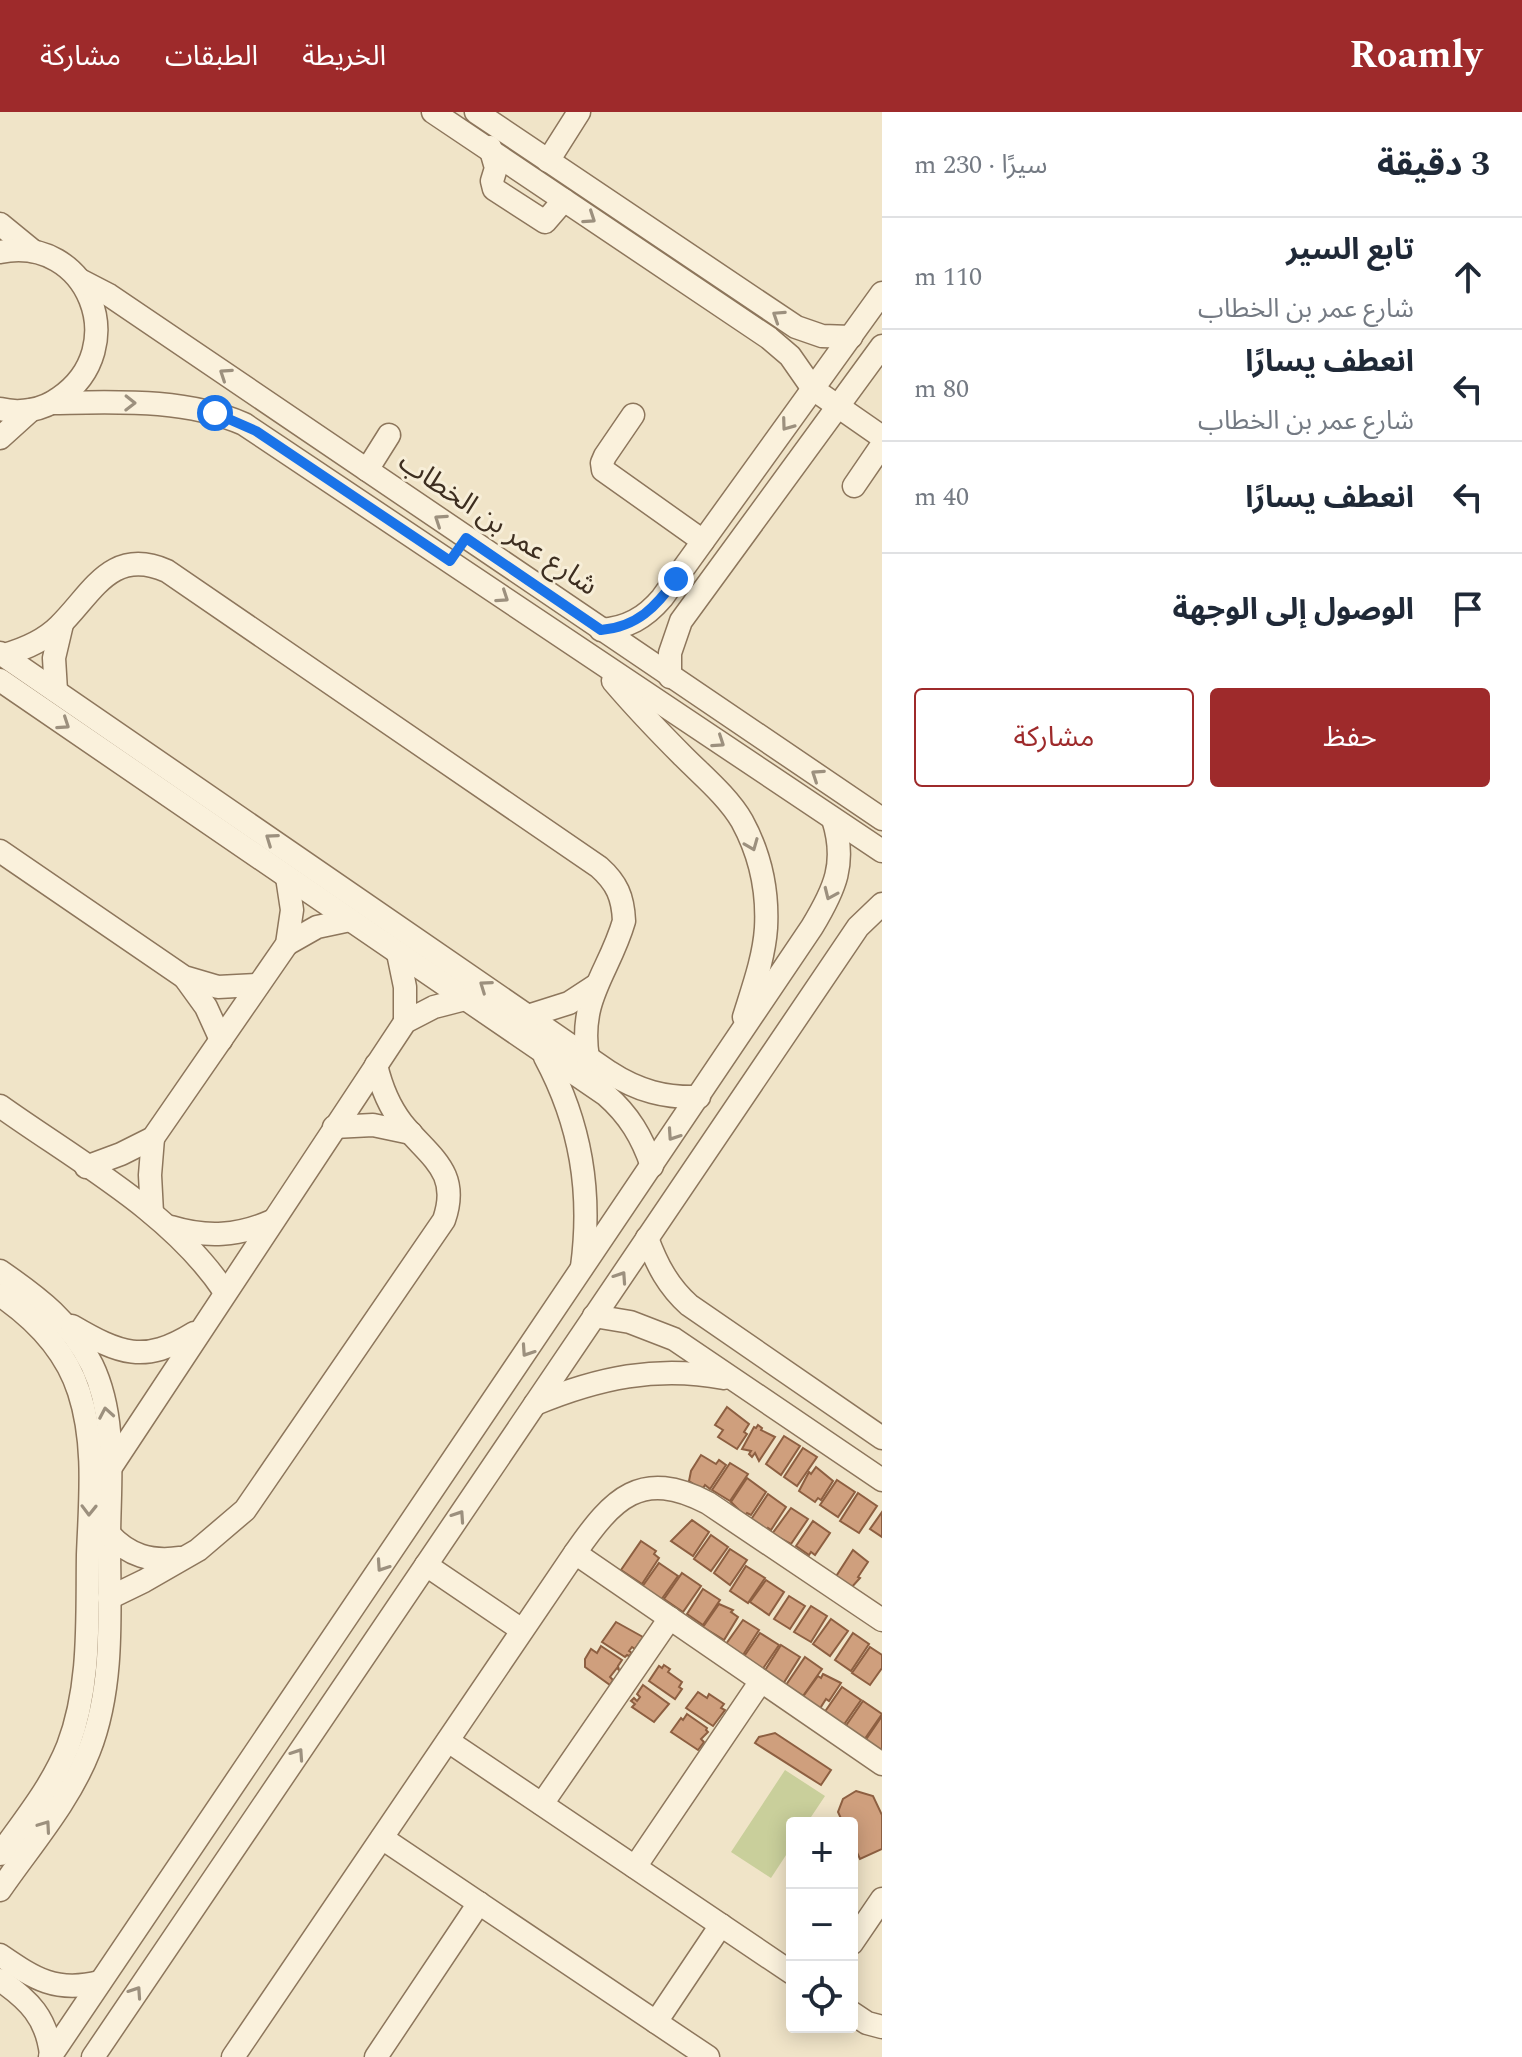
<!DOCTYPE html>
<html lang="ar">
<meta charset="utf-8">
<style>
body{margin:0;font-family:Spectral,"Noto Sans Arabic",serif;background:#f6f6f7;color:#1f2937;direction:rtl}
.controls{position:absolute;right:24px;bottom:24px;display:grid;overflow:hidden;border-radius:8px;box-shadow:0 4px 20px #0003}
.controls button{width:72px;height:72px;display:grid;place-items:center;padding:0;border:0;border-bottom:2px solid #e0e1e3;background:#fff;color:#1f2937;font:40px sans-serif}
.stop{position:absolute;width:24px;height:24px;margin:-18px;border:6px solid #1a73e8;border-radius:50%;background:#fff}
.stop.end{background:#1a73e8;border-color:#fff;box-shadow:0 2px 8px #0008}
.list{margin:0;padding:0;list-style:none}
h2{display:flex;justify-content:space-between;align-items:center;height:104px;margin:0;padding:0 32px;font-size:34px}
h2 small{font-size:26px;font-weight:400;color:#747a83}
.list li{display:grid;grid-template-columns:52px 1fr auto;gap:24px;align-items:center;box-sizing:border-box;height:112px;padding:0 32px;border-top:2px solid #e0e1e3}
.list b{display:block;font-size:30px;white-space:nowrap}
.list p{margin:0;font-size:26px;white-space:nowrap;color:#747a83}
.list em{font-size:26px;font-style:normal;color:#747a83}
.actions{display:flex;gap:16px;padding:24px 32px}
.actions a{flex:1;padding:18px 0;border:2px solid #9e2a2b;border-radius:8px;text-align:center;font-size:28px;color:#9e2a2b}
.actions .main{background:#9e2a2b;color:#fff}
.icon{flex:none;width:44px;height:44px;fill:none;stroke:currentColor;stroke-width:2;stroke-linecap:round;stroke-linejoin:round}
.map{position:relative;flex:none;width:882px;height:1945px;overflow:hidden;direction:ltr}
header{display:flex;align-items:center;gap:48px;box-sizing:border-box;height:112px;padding:0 40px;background:#9e2a2b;color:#fff}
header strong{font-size:38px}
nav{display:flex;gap:44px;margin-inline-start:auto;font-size:28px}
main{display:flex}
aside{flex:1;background:#fff}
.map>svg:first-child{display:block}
.green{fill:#c9cf9b}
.building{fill:#cf9f7d;stroke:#8d5f41;stroke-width:2}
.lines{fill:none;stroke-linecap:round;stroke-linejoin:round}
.minor-casing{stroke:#8d765c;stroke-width:25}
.minor{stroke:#faf1dc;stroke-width:22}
.oneway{stroke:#9c907e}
.route{stroke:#1a73e8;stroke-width:10}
.labels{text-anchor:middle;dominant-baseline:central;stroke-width:6;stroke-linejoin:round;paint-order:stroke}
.street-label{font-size:28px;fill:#3d2e20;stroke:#f7eed8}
</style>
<header>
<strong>Roamly</strong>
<nav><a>الخريطة</a><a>الطبقات</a><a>مشاركة</a></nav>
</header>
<main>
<aside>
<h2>3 دقيقة<small>سيرًا · 230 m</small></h2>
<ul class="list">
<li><svg class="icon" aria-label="ahead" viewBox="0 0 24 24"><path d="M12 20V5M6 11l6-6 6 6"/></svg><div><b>تابع السير</b><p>شارع عمر بن الخطاب</p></div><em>110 m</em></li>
<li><svg class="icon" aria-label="left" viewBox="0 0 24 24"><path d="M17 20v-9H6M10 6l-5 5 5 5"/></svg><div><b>انعطف يسارًا</b><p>شارع عمر بن الخطاب</p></div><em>80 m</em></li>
<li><svg class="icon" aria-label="left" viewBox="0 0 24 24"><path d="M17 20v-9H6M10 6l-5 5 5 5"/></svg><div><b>انعطف يسارًا</b></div><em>40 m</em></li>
<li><svg class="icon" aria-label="arrive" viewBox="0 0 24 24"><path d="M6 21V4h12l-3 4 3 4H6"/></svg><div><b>الوصول إلى الوجهة</b></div></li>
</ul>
<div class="actions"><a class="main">حفظ</a><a>مشاركة</a></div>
</aside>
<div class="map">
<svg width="882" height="1945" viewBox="0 0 882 1945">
<rect width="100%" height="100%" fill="#f0e4c8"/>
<polygon class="green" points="785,1658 825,1684 807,1711 792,1711 792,1734 771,1766 731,1740"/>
<g class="building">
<polygon points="727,1295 749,1312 744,1320 747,1322 737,1337 718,1325 723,1318 715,1313"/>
<polygon points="758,1313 762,1316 761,1318 775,1325 759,1349 755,1341 752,1345 749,1342 751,1339 742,1337 754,1315 756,1316"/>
<polygon points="784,1324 800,1334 781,1363 766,1352"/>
<polygon points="803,1336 817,1345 797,1374 784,1365"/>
<polygon points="701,1343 716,1352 719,1348 726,1353 710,1377 705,1373 700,1381 693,1376 695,1373 689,1369 691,1359"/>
<polygon points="730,1351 748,1362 730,1389 712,1378"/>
<polygon points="816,1355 833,1369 821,1388 818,1386 815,1390 799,1379 809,1360 811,1362"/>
<polygon points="747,1366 766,1380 751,1403 747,1401 745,1404 731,1390"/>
<polygon points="837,1368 855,1380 838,1405 820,1393"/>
<polygon points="858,1381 877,1394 859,1421 840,1409"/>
<polygon points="768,1382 786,1395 771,1418 768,1416 766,1420 750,1409"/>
<polygon points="791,1396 808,1407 791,1432 772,1422"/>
<polygon points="882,1400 882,1425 870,1417"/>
<polygon points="692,1408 709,1420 693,1444 671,1429"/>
<polygon points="813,1409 830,1421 815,1443 811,1440 809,1443 796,1434"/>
<polygon points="711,1423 728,1435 711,1459 694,1447"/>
<polygon points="641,1429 656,1439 654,1442 659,1446 642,1472 621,1458"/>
<polygon points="730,1437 747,1448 730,1473 714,1461"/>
<polygon points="853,1438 868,1450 858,1465 860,1466 851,1476 835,1466"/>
<polygon points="659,1451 678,1464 661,1488 642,1475"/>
<polygon points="746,1454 765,1466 748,1491 730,1479"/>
<polygon points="682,1461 701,1474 683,1500 664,1487"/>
<polygon points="766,1468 784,1480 769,1503 750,1490"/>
<polygon points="703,1477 720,1488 703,1513 687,1502"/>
<polygon points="789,1484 805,1494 790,1517 774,1507"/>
<polygon points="719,1492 733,1498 731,1500 738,1505 724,1528 703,1515"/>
<polygon points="811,1494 827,1504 811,1530 794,1520"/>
<polygon points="831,1507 848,1519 830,1544 813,1532"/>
<polygon points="743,1508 759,1518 743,1543 726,1532"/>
<polygon points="616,1510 643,1525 635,1537 632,1535 629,1539 632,1541 629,1544 627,1543 625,1545 602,1530"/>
<polygon points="760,1521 779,1533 762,1558 743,1546"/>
<polygon points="853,1521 869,1532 851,1559 835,1548"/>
<polygon points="781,1533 800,1545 783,1572 764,1560"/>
<polygon points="601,1534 622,1548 618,1554 619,1558 617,1556 610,1565 613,1568 610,1573 585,1555 585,1547 591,1537 597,1541"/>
<polygon points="870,1535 882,1543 882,1556 870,1573 852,1561"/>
<polygon points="805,1545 822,1557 803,1584 786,1573"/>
<polygon points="664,1553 670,1557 668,1560 682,1570 679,1575 682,1577 675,1587 649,1569 659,1554 662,1556"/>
<polygon points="823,1562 841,1571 829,1589 826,1587 819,1598 802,1586 818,1564 821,1566"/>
<polygon points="643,1573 669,1592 654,1610 632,1595 635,1592 631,1589 634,1586 637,1589 640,1585 637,1582"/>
<polygon points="842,1575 861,1588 843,1614 824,1601"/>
<polygon points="698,1580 707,1586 709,1582 724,1592 721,1596 725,1598 713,1614 686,1596"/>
<polygon points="863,1589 882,1602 864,1628 845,1615"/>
<polygon points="687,1602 707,1616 706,1618 708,1620 701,1627 704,1630 698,1638 671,1620 681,1606 683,1608"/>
<polygon points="882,1604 882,1641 865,1629"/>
<polygon points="775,1621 831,1658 821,1673 755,1631 759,1625"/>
<polygon points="856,1679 873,1684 882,1703 882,1737 860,1747 852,1730 852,1711 843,1711 838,1700 843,1687"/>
</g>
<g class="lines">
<defs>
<g id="minor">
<polyline points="433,0 769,226 790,244 813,277 882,325"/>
<polyline points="476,0 796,215 822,224 851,225"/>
<polyline points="490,35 496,56 492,69 494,77 545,110 564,88"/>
<polyline points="548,49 579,0"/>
<polyline points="0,112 33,139"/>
<path d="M0 140C88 122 133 236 59 286 43 298 20 302 0 297"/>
<polyline points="80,168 109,183 882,707"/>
<path d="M52 291C117 290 184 286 244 312L882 739"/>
<polyline points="633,303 605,344 602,351 603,358 703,429"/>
<polyline points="0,326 31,298"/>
<polyline points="367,358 389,323"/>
<polyline points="854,374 882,333"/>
<path d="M601 518C627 516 645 506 662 486L882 181"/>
<path d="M0 541 609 960C638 979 665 986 699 985"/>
<path d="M4 543C25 537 44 529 59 514 92 482 111 434 167 459L599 755C617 771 623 785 624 809 609 861 578 886 588 946"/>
<polyline points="670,565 670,541 681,509 882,234"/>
<path d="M0 568 606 983C629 1003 642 1025 652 1054"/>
<path d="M613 569C636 596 660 621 684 645 704 665 728 685 742 709 760 742 768 779 766 816 764 846 753 876 744 905"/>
<polyline points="56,579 54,546 62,512"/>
<polyline points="0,739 184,865 218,875 258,873"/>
<polyline points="287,832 317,815 350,808"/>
<polyline points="398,841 405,875 405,910"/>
<polyline points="185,866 206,895 221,928"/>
<polyline points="528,904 569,891 595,874"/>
<path d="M545 945C581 1012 592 1080 582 1155"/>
<path d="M0 994C77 1049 172 1100 225 1180"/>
<polyline points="334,1015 373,1013 411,1021"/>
<polyline points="86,1055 121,1042 153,1026 287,832 292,798 287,765"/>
<polyline points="152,1101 150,1063 153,1026"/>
<path d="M171 1115C207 1126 238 1124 272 1109"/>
<path d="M647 1126C657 1153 668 1174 689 1193L882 1326"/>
<path d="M0 1159C39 1186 71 1210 92 1253 118 1307 109 1371 109 1428 109 1497 115 1573 89 1639 69 1690 31 1733 0 1778"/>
<path d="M0 1183C35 1207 66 1239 79 1280 96 1332 90 1389 88 1443 87 1507 91 1573 68 1634 52 1674 25 1707 0 1742"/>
<polyline points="594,1204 630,1210 674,1227 882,1368"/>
<path d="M72 1214C120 1242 144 1252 194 1221"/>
<path d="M535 1292C598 1266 657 1253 724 1266"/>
<polyline points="111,1355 405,910 434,895 465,887"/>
<path d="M109 1422C129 1444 151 1450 180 1446"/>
<polyline points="575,1441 882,1652"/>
<polyline points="426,1453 522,1518"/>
<path d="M109 1486 144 1469 198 1438 245 1398 444 1108C461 1059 429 1045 402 1011 388 993 381 974 376 953"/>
<polyline points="448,1629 792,1861"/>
<polyline points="542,1692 670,1506"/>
<polyline points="382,1726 708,1945"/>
<polyline points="635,1755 761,1569"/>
<polyline points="852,1831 882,1787"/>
<path d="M0 1843C35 1867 56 1881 100 1870"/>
<path d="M0 1868C29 1888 47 1906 51 1943"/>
<polyline points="852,1901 867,1911 882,1915"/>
<polyline points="656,1910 721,1813"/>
<path d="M50 1945 812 815C835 777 847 751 833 707"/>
<polyline points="93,1945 858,815 882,792"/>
<path d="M233 1945 575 1441C613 1386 641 1356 708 1391L882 1508"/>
<polyline points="376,1945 479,1791"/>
</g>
</defs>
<use href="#minor" class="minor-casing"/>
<use href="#minor" class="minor"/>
</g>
<defs><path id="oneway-chevron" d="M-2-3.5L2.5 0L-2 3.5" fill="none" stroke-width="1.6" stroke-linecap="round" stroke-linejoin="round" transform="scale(2)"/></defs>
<g class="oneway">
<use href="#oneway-chevron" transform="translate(590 106) rotate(34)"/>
<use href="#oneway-chevron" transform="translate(778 204) rotate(-147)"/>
<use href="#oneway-chevron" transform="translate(225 262) rotate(-146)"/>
<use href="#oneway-chevron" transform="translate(130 291) rotate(1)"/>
<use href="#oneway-chevron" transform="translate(787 313) rotate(126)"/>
<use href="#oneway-chevron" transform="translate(440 408) rotate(-146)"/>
<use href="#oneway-chevron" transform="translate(503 485) rotate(34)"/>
<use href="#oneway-chevron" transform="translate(64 612) rotate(34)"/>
<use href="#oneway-chevron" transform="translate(719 630) rotate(34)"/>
<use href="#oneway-chevron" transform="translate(817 663) rotate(-146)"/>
<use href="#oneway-chevron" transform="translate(271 727) rotate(-145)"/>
<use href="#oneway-chevron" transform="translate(752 733) rotate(68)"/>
<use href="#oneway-chevron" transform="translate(830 782) rotate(114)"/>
<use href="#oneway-chevron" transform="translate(485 874) rotate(-145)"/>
<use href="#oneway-chevron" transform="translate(673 1023) rotate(124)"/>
<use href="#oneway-chevron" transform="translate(621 1165) rotate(-56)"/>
<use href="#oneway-chevron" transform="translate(527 1239) rotate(124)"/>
<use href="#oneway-chevron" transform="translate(106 1301) rotate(-100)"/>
<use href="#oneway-chevron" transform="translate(89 1398) rotate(91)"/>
<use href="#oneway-chevron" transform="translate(459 1404) rotate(-56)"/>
<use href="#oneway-chevron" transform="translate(382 1454) rotate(124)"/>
<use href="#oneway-chevron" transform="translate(298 1642) rotate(-56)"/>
<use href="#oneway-chevron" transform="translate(45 1714) rotate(-55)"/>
<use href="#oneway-chevron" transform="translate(136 1880) rotate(-56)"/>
</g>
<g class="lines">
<path class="route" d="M215 301 256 319 450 449 466 426 601 518C637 515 656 495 676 467"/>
</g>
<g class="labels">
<g class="street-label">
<text transform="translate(498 412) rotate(34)">شارع عمر بن الخطاب</text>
</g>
</g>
</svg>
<div class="controls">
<button>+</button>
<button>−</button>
<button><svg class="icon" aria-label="locate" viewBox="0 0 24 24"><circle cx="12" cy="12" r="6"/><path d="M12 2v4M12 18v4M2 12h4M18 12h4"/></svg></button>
</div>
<div class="stop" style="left:215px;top:301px"></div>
<div class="stop end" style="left:676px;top:467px"></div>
</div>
</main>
